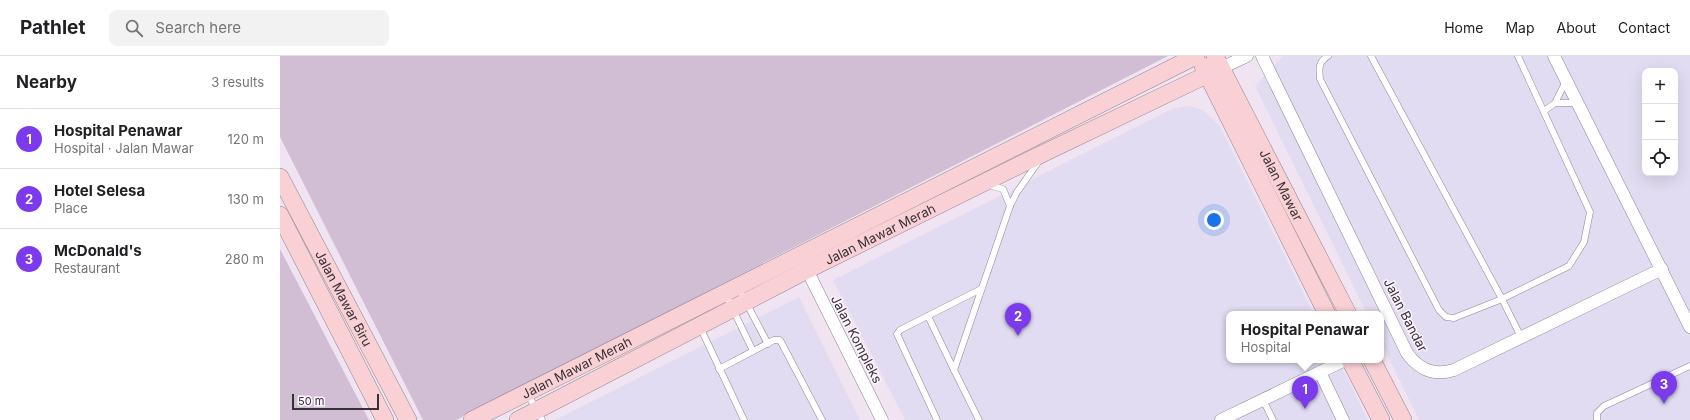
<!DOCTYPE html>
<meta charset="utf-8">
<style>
body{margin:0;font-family:Inter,sans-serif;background:#f2f2f2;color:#202124}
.controls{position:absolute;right:12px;top:12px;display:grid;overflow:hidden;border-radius:8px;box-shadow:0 4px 16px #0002}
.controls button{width:36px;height:36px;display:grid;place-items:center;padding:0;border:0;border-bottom:1px solid #e0e0e0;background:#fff;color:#202124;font:20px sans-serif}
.scale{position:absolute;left:12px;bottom:10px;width:87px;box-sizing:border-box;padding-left:4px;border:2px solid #363137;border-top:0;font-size:11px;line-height:14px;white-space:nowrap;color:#363137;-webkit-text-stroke:3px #fdf3fe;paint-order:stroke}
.you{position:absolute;left:934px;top:164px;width:14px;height:14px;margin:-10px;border:3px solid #fff;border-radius:50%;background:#1a73e8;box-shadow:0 0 0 6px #1a73e833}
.badge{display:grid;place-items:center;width:26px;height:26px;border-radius:50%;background:#7c3aed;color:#fff;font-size:13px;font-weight:700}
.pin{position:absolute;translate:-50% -33px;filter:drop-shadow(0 1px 2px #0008)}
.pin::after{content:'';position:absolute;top:21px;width:14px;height:12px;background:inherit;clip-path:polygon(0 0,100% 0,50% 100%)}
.popup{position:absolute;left:946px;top:255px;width:158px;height:52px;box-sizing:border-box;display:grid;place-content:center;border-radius:8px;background:#fff;filter:drop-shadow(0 1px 3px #0005);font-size:13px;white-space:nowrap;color:#757577}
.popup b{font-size:15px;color:#202124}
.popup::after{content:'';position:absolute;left:50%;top:100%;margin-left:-8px;border:8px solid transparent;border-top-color:#fff}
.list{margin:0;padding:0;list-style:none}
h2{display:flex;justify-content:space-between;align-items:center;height:52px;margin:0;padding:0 16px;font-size:17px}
h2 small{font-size:13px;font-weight:400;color:#757577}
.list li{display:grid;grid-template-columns:26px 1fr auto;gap:12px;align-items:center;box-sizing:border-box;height:60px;padding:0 16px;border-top:1px solid #e0e0e0}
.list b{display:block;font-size:15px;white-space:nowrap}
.list p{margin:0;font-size:13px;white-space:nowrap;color:#757577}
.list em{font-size:13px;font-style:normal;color:#757577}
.icon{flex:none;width:22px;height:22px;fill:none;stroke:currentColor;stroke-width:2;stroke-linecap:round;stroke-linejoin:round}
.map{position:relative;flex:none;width:1410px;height:364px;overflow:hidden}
header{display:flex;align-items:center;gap:24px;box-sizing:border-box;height:56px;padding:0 20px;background:#fff;border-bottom:1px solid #e0e0e0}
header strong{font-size:19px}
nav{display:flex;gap:22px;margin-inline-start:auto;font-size:14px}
.search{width:280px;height:36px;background:#f2f2f2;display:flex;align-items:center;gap:10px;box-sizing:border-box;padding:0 14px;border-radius:8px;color:#757577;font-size:15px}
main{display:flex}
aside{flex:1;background:#fff}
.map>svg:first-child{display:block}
.commercial{fill:#e1dcf1;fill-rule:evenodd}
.green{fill:#d2bed4}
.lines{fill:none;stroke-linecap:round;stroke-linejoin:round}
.lane-casing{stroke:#8f8490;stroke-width:7}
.street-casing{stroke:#8f8490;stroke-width:13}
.secondary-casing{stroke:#8f8490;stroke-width:18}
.lane{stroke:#fff;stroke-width:6}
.street{stroke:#fff;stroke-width:12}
.secondary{stroke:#f9d0d4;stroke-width:17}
.labels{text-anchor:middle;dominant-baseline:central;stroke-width:3;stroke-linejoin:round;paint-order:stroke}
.street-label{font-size:13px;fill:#363137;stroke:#fdf3fe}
</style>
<header>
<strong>Pathlet</strong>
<div class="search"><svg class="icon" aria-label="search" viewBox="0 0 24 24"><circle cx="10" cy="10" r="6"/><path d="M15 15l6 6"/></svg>Search here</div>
<nav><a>Home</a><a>Map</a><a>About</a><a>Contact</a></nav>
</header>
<main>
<aside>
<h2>Nearby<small>3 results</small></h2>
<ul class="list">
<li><span class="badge">1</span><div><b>Hospital Penawar</b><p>Hospital · Jalan Mawar</p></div><em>120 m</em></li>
<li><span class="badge">2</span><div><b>Hotel Selesa</b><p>Place</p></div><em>130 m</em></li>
<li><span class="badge">3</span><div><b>McDonald's</b><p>Restaurant</p></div><em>280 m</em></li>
</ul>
</aside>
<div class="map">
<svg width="1410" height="364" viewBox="0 0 1410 364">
<rect width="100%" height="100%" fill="#f1e4f2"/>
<g class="commercial">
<path d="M1003 0H1410V364H1139L1101 286V258H1087L975 30ZM1365 15H1395V117H1365Z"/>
<polygon points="910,50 923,54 939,69 1034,258 949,258 949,304 1058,304 1088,364 625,364 553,224 894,52"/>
<polygon points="519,241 580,364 275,364"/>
</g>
<g class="green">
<polygon points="0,0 888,0 176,364 143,364 0,81"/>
<polygon points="0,193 89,364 0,364"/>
</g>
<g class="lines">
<defs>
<g id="lane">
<path d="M1048 0C1038 6 1039 13 1040 23L1159 254 1166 261 1174 262 1222 243 1241 281"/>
<polyline points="1091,0 1222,243 1289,210 1304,186 1310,156 1238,0"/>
<polyline points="1275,47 1297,47"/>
<polyline points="1264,55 1275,47 1286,25"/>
<polyline points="709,129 723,133 730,150"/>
<polyline points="458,231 488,288"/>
<polyline points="445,237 473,295"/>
<polyline points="648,260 674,314"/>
<polyline points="420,271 464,364"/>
<polyline points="439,313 494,284 500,284 542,364"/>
<polyline points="247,337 262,364"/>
<polyline points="983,344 993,364"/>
<polyline points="657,364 617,278 620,274 701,233"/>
<polyline points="699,364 674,314 730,150 737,136 759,105"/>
<polyline points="1317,364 1317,357 1324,350 1410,310"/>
</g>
<g id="street">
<path d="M982 0 1127 297C1139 314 1154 320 1174 314L1382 213"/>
<polyline points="1274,0 1410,271"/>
<polyline points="941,12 967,0"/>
<polyline points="527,214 602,364"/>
<polyline points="1040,316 1063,364"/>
<polyline points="941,364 1065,304"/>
</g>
<g id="secondary">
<path id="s1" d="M935 0 1068 258"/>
<polyline points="923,10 1047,258"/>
<path id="s2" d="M0 121 128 364"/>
<polyline points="0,159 105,364"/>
<polyline points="1070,304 1101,364"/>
<polyline points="1092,304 1123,364"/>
<path id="s3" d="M192 364 916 0"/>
<path id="s4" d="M238 364 527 214 766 96 941 12"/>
</g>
</defs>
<use href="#lane" class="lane-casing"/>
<use href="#street" class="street-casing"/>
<use href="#secondary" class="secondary-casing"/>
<use href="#lane" class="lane"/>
<use href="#street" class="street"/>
<use href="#secondary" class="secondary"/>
</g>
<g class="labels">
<g class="street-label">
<text stroke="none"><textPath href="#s1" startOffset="145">Jalan Mawar</textPath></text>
<text stroke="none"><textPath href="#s4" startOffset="407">Jalan Mawar Merah</textPath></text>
<text stroke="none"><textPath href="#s2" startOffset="137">Jalan Mawar Biru</textPath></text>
<text transform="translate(1126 259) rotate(63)">Jalan Bandar</text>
<text transform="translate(577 283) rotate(63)">Jalan Kompleks</text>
<text stroke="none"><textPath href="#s3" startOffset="117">Jalan Mawar Merah</textPath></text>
</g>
</g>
</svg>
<div class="controls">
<button>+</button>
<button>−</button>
<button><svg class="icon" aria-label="locate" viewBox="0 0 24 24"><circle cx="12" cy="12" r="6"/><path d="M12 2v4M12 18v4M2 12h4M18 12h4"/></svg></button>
</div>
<div class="scale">50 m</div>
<div class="you"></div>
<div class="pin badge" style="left:1025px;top:353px">1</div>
<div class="popup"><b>Hospital Penawar</b>Hospital</div>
<div class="pin badge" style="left:738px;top:280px">2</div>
<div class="pin badge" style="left:1384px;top:348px">3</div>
</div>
</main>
